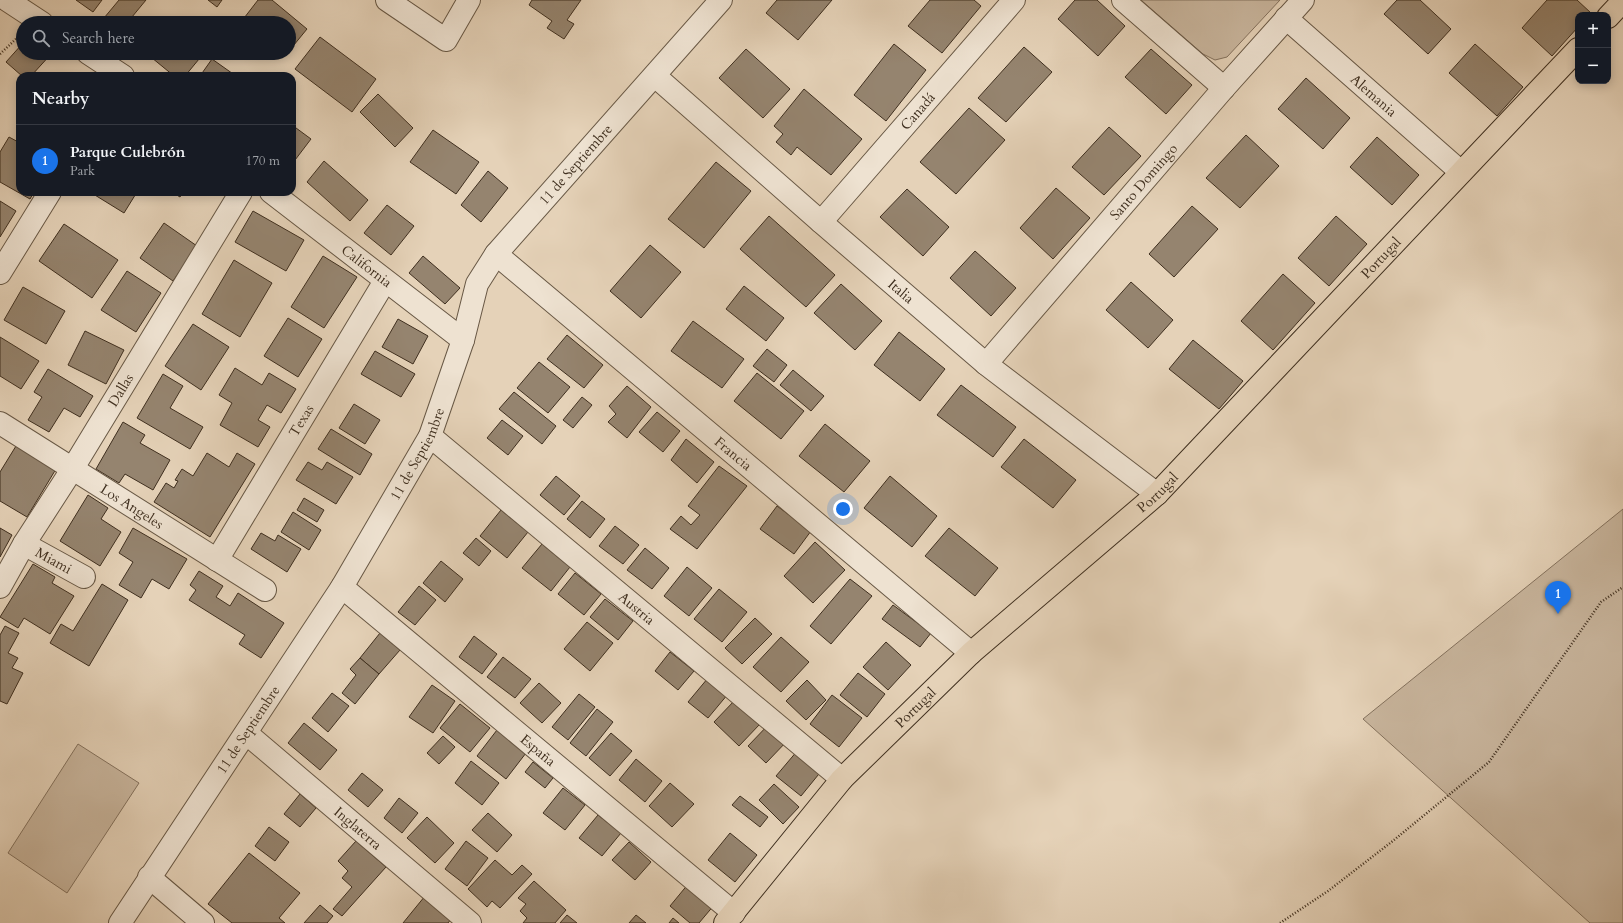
<!DOCTYPE html>
<meta charset="utf-8">
<style>
body{margin:0;font-family:Cardo,serif;background:#242831;color:#f1f3f6}
.controls{position:absolute;right:12px;top:12px;display:grid;overflow:hidden;border-radius:8px;box-shadow:0 2px 10px #0003}
.controls button{width:36px;height:36px;display:grid;place-items:center;padding:0;border:0;border-bottom:1px solid #363941;background:#171b24;color:#f1f3f6;font:20px sans-serif}
.you{position:absolute;left:843px;top:509px;width:14px;height:14px;margin:-10px;border:3px solid #fff;border-radius:50%;background:#1a73e8;box-shadow:0 0 0 6px #1a73e833}
.badge{display:grid;place-items:center;width:26px;height:26px;border-radius:50%;background:#1a73e8;color:#fff;font-size:13px;font-weight:700}
.pin{position:absolute;translate:-50% -33px;filter:drop-shadow(0 1px 2px #0008)}
.pin::after{content:'';position:absolute;top:21px;width:14px;height:12px;background:inherit;clip-path:polygon(0 0,100% 0,50% 100%)}
.list{margin:0;padding:0;list-style:none}
h2{display:flex;justify-content:space-between;align-items:center;height:52px;margin:0;padding:0 16px;font-size:17px}
h2 small{font-size:13px;font-weight:400;color:#9ea1a6}
.list li{display:grid;grid-template-columns:26px 1fr auto;gap:12px;align-items:center;box-sizing:border-box;height:72px;padding:0 16px;border-top:1px solid #363941}
.list b{display:block;font-size:15px;white-space:nowrap}
.list p{margin:0;font-size:13px;white-space:nowrap;color:#9ea1a6}
.list em{font-size:13px;font-style:normal;color:#9ea1a6}
.icon{flex:none;width:22px;height:22px;fill:none;stroke:currentColor;stroke-width:2;stroke-linecap:round;stroke-linejoin:round}
.map{position:relative;flex:none;width:1623px;height:923px;overflow:hidden}
.search{position:absolute;background:#171b24;box-shadow:0 2px 10px #0003;left:16px;top:16px;width:280px;height:44px;display:flex;align-items:center;gap:10px;box-sizing:border-box;padding:0 14px;border-radius:22px;color:#9ea1a6;font-size:15px}
.panel{position:absolute;background:#171b24;box-shadow:0 2px 10px #0003;left:16px;top:72px;width:280px;height:124px;border-radius:12px}
.map>svg:first-child{display:block}
.green{fill:#c9b69e;stroke:#84725e}
.building{fill:#95846f;stroke:#3f2f1f}
.lines{fill:none;stroke-linecap:round;stroke-linejoin:round}
.minor-casing{stroke:#685845;stroke-width:24}
.major-casing{stroke:#3f2f1f;stroke-width:24}
.path{stroke:#3f2f1f;stroke-width:2.5;stroke-dasharray:1 2;stroke-linecap:butt}
.minor{stroke:#eee2d1;stroke-width:22}
.major{stroke:#e5d2b8;stroke-width:22}
.labels{text-anchor:middle;dominant-baseline:central;stroke-width:3;stroke-linejoin:round;paint-order:stroke}
.street-label{font-size:14px;fill:#3f2f1f;stroke:#eee2d1}
</style>
<div class="map">
<svg width="1623" height="923" viewBox="0 0 1623 923">
<rect width="100%" height="100%" fill="#e5d2b8"/>
<filter id="stains"><feTurbulence type="fractalNoise" baseFrequency=".005" numOctaves="4"/><feColorMatrix values="0 0 0 0 .2 0 0 0 0 .09 0 0 0 0 .02 0 0 0 .5 -.17"/></filter>
<radialGradient id="worn" r=".72"><stop offset=".6" stop-color="#630" stop-opacity="0"/><stop offset="1" stop-color="#630" stop-opacity=".3"/></radialGradient>
<g class="green">
<polygon points="1141,0 1280,0 1227,57 1215,60 1203,54"/>
<polygon points="1623,509 1623,923 1590,923 1363,719"/>
<polygon points="78,744 139,783 67,893 8,853"/>
</g>
<g class="building">
<polygon points="76,0 102,0 93,12"/>
<polygon points="119,0 146,0 127,23 110,23 104,18"/>
<polygon points="208,0 222,0 217,7"/>
<polygon points="258,0 272,0 307,29 289,51 289,23 242,23 241,22"/>
<polygon points="532,0 581,0 567,20 574,24 564,39 547,28 552,21 529,5"/>
<polygon points="777,0 832,0 798,40 766,13"/>
<polygon points="930,0 974,0 981,6 942,53 908,26"/>
<polygon points="1075,0 1097,0 1125,26 1098,56 1058,19"/>
<polygon points="1397,0 1420,0 1451,29 1428,54 1384,14"/>
<polygon points="1547,0 1577,0 1591,13 1589,15 1578,15 1578,27 1552,56 1522,28"/>
<polygon points="320,37 376,79 352,112 295,69"/>
<polygon points="23,43 23,53 52,53 31,76 22,76 6,62"/>
<polygon points="894,44 926,70 886,121 854,95"/>
<polygon points="1475,44 1523,87 1497,116 1449,73"/>
<polygon points="1024,47 1052,72 1006,122 978,98"/>
<polygon points="746,49 790,89 763,118 719,78"/>
<polygon points="1151,49 1192,85 1166,114 1125,77"/>
<polygon points="146,53 204,53 185,76 174,76"/>
<polygon points="212,59 236,76 200,76"/>
<polygon points="1306,78 1350,118 1323,149 1278,109"/>
<polygon points="804,89 862,139 831,175 797,147 791,155 776,142 783,134 774,126"/>
<polygon points="378,94 413,128 395,147 360,112"/>
<polygon points="969,108 1005,140 956,194 920,162"/>
<polygon points="292,125 311,139 292,164"/>
<polygon points="1109,127 1141,156 1104,195 1072,167"/>
<polygon points="433,130 479,162 456,194 410,162"/>
<polygon points="1246,135 1279,166 1240,208 1206,178"/>
<polygon points="9,137 20,143 20,192 34,192 30,199 0,182 0,152"/>
<polygon points="1377,137 1419,175 1392,205 1350,167"/>
<polygon points="324,161 368,200 350,221 307,182"/>
<polygon points="716,162 751,191 704,248 668,219"/>
<polygon points="488,171 508,188 481,222 461,205"/>
<polygon points="1056,188 1090,218 1053,259 1020,228"/>
<polygon points="907,189 949,227 923,256 880,217"/>
<polygon points="90,192 137,192 124,213"/>
<polygon points="172,192 183,192 180,197"/>
<polygon points="0,201 16,211 0,237"/>
<polygon points="387,205 414,226 391,255 364,233"/>
<polygon points="1192,206 1218,229 1174,277 1149,254"/>
<polygon points="253,211 304,240 286,271 235,242"/>
<polygon points="769,216 835,275 806,307 740,249"/>
<polygon points="1336,216 1367,244 1329,286 1298,258"/>
<polygon points="164,223 197,246 173,281 140,258"/>
<polygon points="64,224 118,260 92,298 39,261"/>
<polygon points="650,245 681,272 641,318 610,291"/>
<polygon points="975,251 1016,288 991,316 950,278"/>
<polygon points="323,256 357,277 324,328 291,307"/>
<polygon points="423,256 460,288 445,304 409,273"/>
<polygon points="234,260 272,283 240,337 202,314"/>
<polygon points="127,271 161,293 136,332 101,310"/>
<polygon points="1283,274 1315,303 1273,350 1241,321"/>
<polygon points="1131,282 1173,320 1148,348 1106,310"/>
<polygon points="841,284 882,321 855,350 814,313"/>
<polygon points="744,286 784,318 766,341 726,309"/>
<polygon points="23,287 65,311 46,344 4,320"/>
<polygon points="288,318 322,339 298,377 264,356"/>
<polygon points="398,319 428,336 413,364 382,347"/>
<polygon points="693,321 744,359 722,388 671,351"/>
<polygon points="193,324 229,347 201,390 165,366"/>
<polygon points="85,331 124,350 106,384 68,365"/>
<polygon points="899,332 945,369 920,401 874,365"/>
<polygon points="567,335 603,365 584,388 547,359"/>
<polygon points="0,337 39,361 21,389 0,376"/>
<polygon points="1193,340 1243,381 1219,409 1169,369"/>
<polygon points="767,349 787,365 774,382 753,366"/>
<polygon points="375,351 415,374 401,397 361,374"/>
<polygon points="539,362 570,387 548,413 517,388"/>
<polygon points="235,368 262,385 269,373 296,389 281,413 267,405 258,420 270,427 258,447 220,425 232,403 219,395"/>
<polygon points="48,369 93,396 80,417 64,408 49,432 28,420 42,397 34,392"/>
<polygon points="793,370 824,396 811,411 780,385"/>
<polygon points="757,373 804,411 781,439 734,401"/>
<polygon points="163,374 183,386 170,408 203,427 190,449 137,418"/>
<polygon points="961,385 1016,427 993,457 937,415"/>
<polygon points="627,386 651,407 627,438 608,422 616,414 609,406"/>
<polygon points="514,392 556,426 542,444 499,409"/>
<polygon points="582,397 592,405 573,428 563,420"/>
<polygon points="354,404 380,420 365,444 339,428"/>
<polygon points="657,412 680,431 663,452 639,432"/>
<polygon points="502,420 523,436 508,455 487,438"/>
<polygon points="123,422 145,435 140,443 170,460 153,490 125,474 119,483 96,469"/>
<polygon points="825,424 870,461 844,492 799,456"/>
<polygon points="331,429 372,454 360,475 318,449"/>
<polygon points="686,439 714,462 697,483 671,460"/>
<polygon points="1024,439 1076,480 1053,508 1001,467"/>
<polygon points="16,446 56,469 27,517 0,501 0,472"/>
<polygon points="207,453 229,467 237,453 255,464 210,537 154,502 166,483 174,488 178,481 175,480 182,469 193,476"/>
<polygon points="308,462 322,470 327,462 353,477 336,504 296,480"/>
<polygon points="719,466 747,486 697,549 670,529 681,516 691,525 700,515 688,506"/>
<polygon points="556,476 580,496 564,515 540,495"/>
<polygon points="890,476 937,516 912,547 864,508"/>
<polygon points="88,495 108,508 101,519 121,532 100,566 60,541"/>
<polygon points="304,498 324,510 317,522 297,510"/>
<polygon points="582,501 605,519 590,538 567,519"/>
<polygon points="777,506 811,531 794,554 760,529"/>
<polygon points="501,510 528,532 507,558 480,536"/>
<polygon points="293,512 321,530 309,550 281,532"/>
<polygon points="615,526 639,545 623,564 599,546"/>
<polygon points="0,528 12,535 0,557"/>
<polygon points="133,528 187,559 169,589 152,579 141,598 119,585 133,562 119,553"/>
<polygon points="949,528 998,568 975,596 925,556"/>
<polygon points="261,533 275,541 278,535 301,549 287,572 251,549"/>
<polygon points="476,538 491,551 479,566 463,553"/>
<polygon points="815,542 845,570 813,603 784,576"/>
<polygon points="542,544 570,567 551,591 522,568"/>
<polygon points="645,548 669,568 652,589 627,570"/>
<polygon points="441,561 463,579 445,602 423,583"/>
<polygon points="33,564 55,577 52,583 74,596 50,634 24,618 18,628 0,617"/>
<polygon points="687,567 712,588 689,616 664,596"/>
<polygon points="199,571 223,586 216,597 230,606 238,593 284,623 261,658 239,644 245,635 189,600 196,590 190,585"/>
<polygon points="575,573 601,594 584,615 558,594"/>
<polygon points="850,579 872,596 831,644 810,626"/>
<polygon points="102,584 128,600 89,666 50,643 61,624 73,631"/>
<polygon points="419,586 436,600 415,625 398,612"/>
<polygon points="719,589 747,612 722,642 694,619"/>
<polygon points="605,599 633,621 618,640 590,617"/>
<polygon points="893,605 931,633 920,647 882,619"/>
<polygon points="755,618 772,634 742,664 725,648"/>
<polygon points="587,622 613,643 590,671 564,649"/>
<polygon points="5,626 19,633 8,653 18,658 12,668 23,673 7,704 0,701 0,635"/>
<polygon points="380,633 400,650 379,674 360,658"/>
<polygon points="474,636 497,654 482,674 459,657"/>
<polygon points="781,637 809,662 781,692 753,667"/>
<polygon points="886,642 911,665 888,690 863,667"/>
<polygon points="670,652 694,671 678,690 655,671"/>
<polygon points="503,657 531,679 515,698 487,677"/>
<polygon points="360,658 379,674 355,704 342,693 356,675 350,669"/>
<polygon points="858,673 885,694 867,717 840,695"/>
<polygon points="708,678 728,694 708,718 688,702"/>
<polygon points="807,680 826,700 806,720 786,701"/>
<polygon points="539,683 561,703 542,723 520,703"/>
<polygon points="432,685 455,701 433,733 409,717"/>
<polygon points="332,693 349,706 328,732 312,718"/>
<polygon points="579,694 595,707 568,740 552,727"/>
<polygon points="832,695 862,718 839,747 810,724"/>
<polygon points="735,700 760,724 739,746 714,722"/>
<polygon points="460,704 490,728 470,752 440,728"/>
<polygon points="597,709 613,722 586,756 570,743"/>
<polygon points="771,722 789,739 766,763 748,746"/>
<polygon points="304,723 337,750 320,770 288,743"/>
<polygon points="497,730 526,753 506,779 477,756"/>
<polygon points="611,733 632,751 610,776 589,758"/>
<polygon points="443,736 455,747 439,764 427,753"/>
<polygon points="798,750 823,769 801,796 776,776"/>
<polygon points="636,759 662,781 645,802 619,780"/>
<polygon points="471,761 499,783 482,805 455,783"/>
<polygon points="533,762 553,778 545,788 525,772"/>
<polygon points="362,773 383,790 368,807 348,790"/>
<polygon points="670,783 694,804 672,827 649,806"/>
<polygon points="774,784 799,807 783,824 759,800"/>
<polygon points="563,788 585,805 565,830 543,813"/>
<polygon points="300,794 316,808 300,827 284,814"/>
<polygon points="740,796 768,817 760,827 732,805"/>
<polygon points="399,798 418,813 402,833 384,818"/>
<polygon points="488,813 512,835 497,852 472,830"/>
<polygon points="598,815 621,833 602,856 579,838"/>
<polygon points="427,817 454,843 435,863 407,838"/>
<polygon points="269,827 289,842 275,861 255,846"/>
<polygon points="730,833 757,855 735,882 708,860"/>
<polygon points="356,841 386,867 342,916 333,909 352,887 342,878 348,871 338,861"/>
<polygon points="466,841 488,858 467,886 445,869"/>
<polygon points="629,842 651,862 635,880 612,860"/>
<polygon points="249,853 300,893 279,918 285,923 232,923 208,904"/>
<polygon points="495,860 512,875 522,865 532,874 500,908 492,901 487,907 468,889"/>
<polygon points="534,881 566,910 555,923 523,923 527,918 520,911 526,904 518,898"/>
<polygon points="689,883 715,904 699,923 690,923 670,906"/>
<polygon points="425,896 452,918 448,923 403,923"/>
<polygon points="320,905 333,916 327,923 304,923"/>
<polygon points="567,915 577,923 560,923"/>
<polygon points="636,915 646,923 629,923"/>
<polygon points="673,918 679,923 669,923"/>
</g>
<g class="lines">
<defs>
<g id="minor">
<polyline points="7,0 42,23"/>
<polyline points="387,0 446,40 469,0"/>
<polyline points="1123,0 1224,88"/>
<path id="s1" d="M1286 18 1461 172"/>
<polyline points="88,53 123,76"/>
<path id="s2" d="M655 76 821 222 986 364 1157 494"/>
<path id="s3" d="M271 192 463 340"/>
<path id="s4" d="M821 222 1014 0"/>
<path id="s5" d="M496 254 971 653"/>
<polyline points="0,273 50,192"/>
<path id="s6" d="M986 364 1224 88 1303 0"/>
<path id="s7" d="M0 423 265 590"/>
<path id="s8" d="M430 436 842 779"/>
<path id="s9" d="M24 544 84 577"/>
<path id="s10" d="M217 560 385 281"/>
<path id="s11" d="M0 587 24 544 73 468 241 192"/>
<path id="s12" d="M342 587 734 913"/>
<path id="s13" d="M246 733 470 923"/>
<polyline points="149,877 203,923"/>
<path id="s14" d="M120 923 342 587 430 436 463 340 477 284 496 254 721 0"/>
</g>
<g id="major">
<polyline points="1608,17 1623,1"/>
<path id="s15" d="M725 923 842 779 971 653 1157 494 1578 49"/>
</g>
</defs>
<use href="#minor" class="minor-casing"/>
<use href="#major" class="major-casing"/>
<g class="path">
<polyline points="0,54 17,38"/>
<polyline points="1280,923 1328,891 1394,840 1489,762 1601,602 1623,587"/>
</g>
<use href="#minor" class="minor"/>
<use href="#major" class="major"/>
</g>
<g class="labels">
<g class="street-label">
<text stroke="none"><textPath href="#s1" startOffset="117">Alemania</textPath></text>
<text stroke="none"><textPath href="#s4" startOffset="147">Canadá</textPath></text>
<text stroke="none"><textPath href="#s14" startOffset="892">11 de Septiembre</textPath></text>
<text stroke="none"><textPath href="#s6" startOffset="241">Santo Domingo</textPath></text>
<text stroke="none"><textPath href="#s15" startOffset="936">Portugal</textPath></text>
<text stroke="none"><textPath href="#s3" startOffset="121">California</textPath></text>
<text stroke="none"><textPath href="#s2" startOffset="327">Italia</textPath></text>
<text stroke="none"><textPath href="#s11" startOffset="231">Dallas</textPath></text>
<text stroke="none"><textPath href="#s10" startOffset="163">Texas</textPath></text>
<text stroke="none"><textPath href="#s5" startOffset="310">Francia</textPath></text>
<text stroke="none"><textPath href="#s14" startOffset="556">11 de Septiembre</textPath></text>
<text stroke="none"><textPath href="#s15" startOffset="612">Portugal</textPath></text>
<text stroke="none"><textPath href="#s7" startOffset="156">Los Angeles</textPath></text>
<text stroke="none"><textPath href="#s9" startOffset="34">Miami</textPath></text>
<text stroke="none"><textPath href="#s8" startOffset="269">Austria</textPath></text>
<text stroke="none"><textPath href="#s15" startOffset="288">Portugal</textPath></text>
<text stroke="none"><textPath href="#s14" startOffset="232">11 de Septiembre</textPath></text>
<text stroke="none"><textPath href="#s12" startOffset="255">España</textPath></text>
<text stroke="none"><textPath href="#s13" startOffset="147">Inglaterra</textPath></text>
</g>
</g>
<rect width="100%" height="100%" filter="url(#stains)"/>
<rect width="100%" height="100%" fill="url(#worn)"/>
</svg>
<div class="controls">
<button>+</button>
<button>−</button>
</div>
<div class="you"></div>
<div class="pin badge" style="left:1558px;top:614px">1</div>
<div class="search"><svg class="icon" aria-label="search" viewBox="0 0 24 24"><circle cx="10" cy="10" r="6"/><path d="M15 15l6 6"/></svg>Search here</div>
<section class="panel">
<h2>Nearby<small></small></h2>
<ul class="list">
<li><span class="badge">1</span><div><b>Parque Culebrón</b><p>Park</p></div><em>170 m</em></li>
</ul>
</section>
</div>
